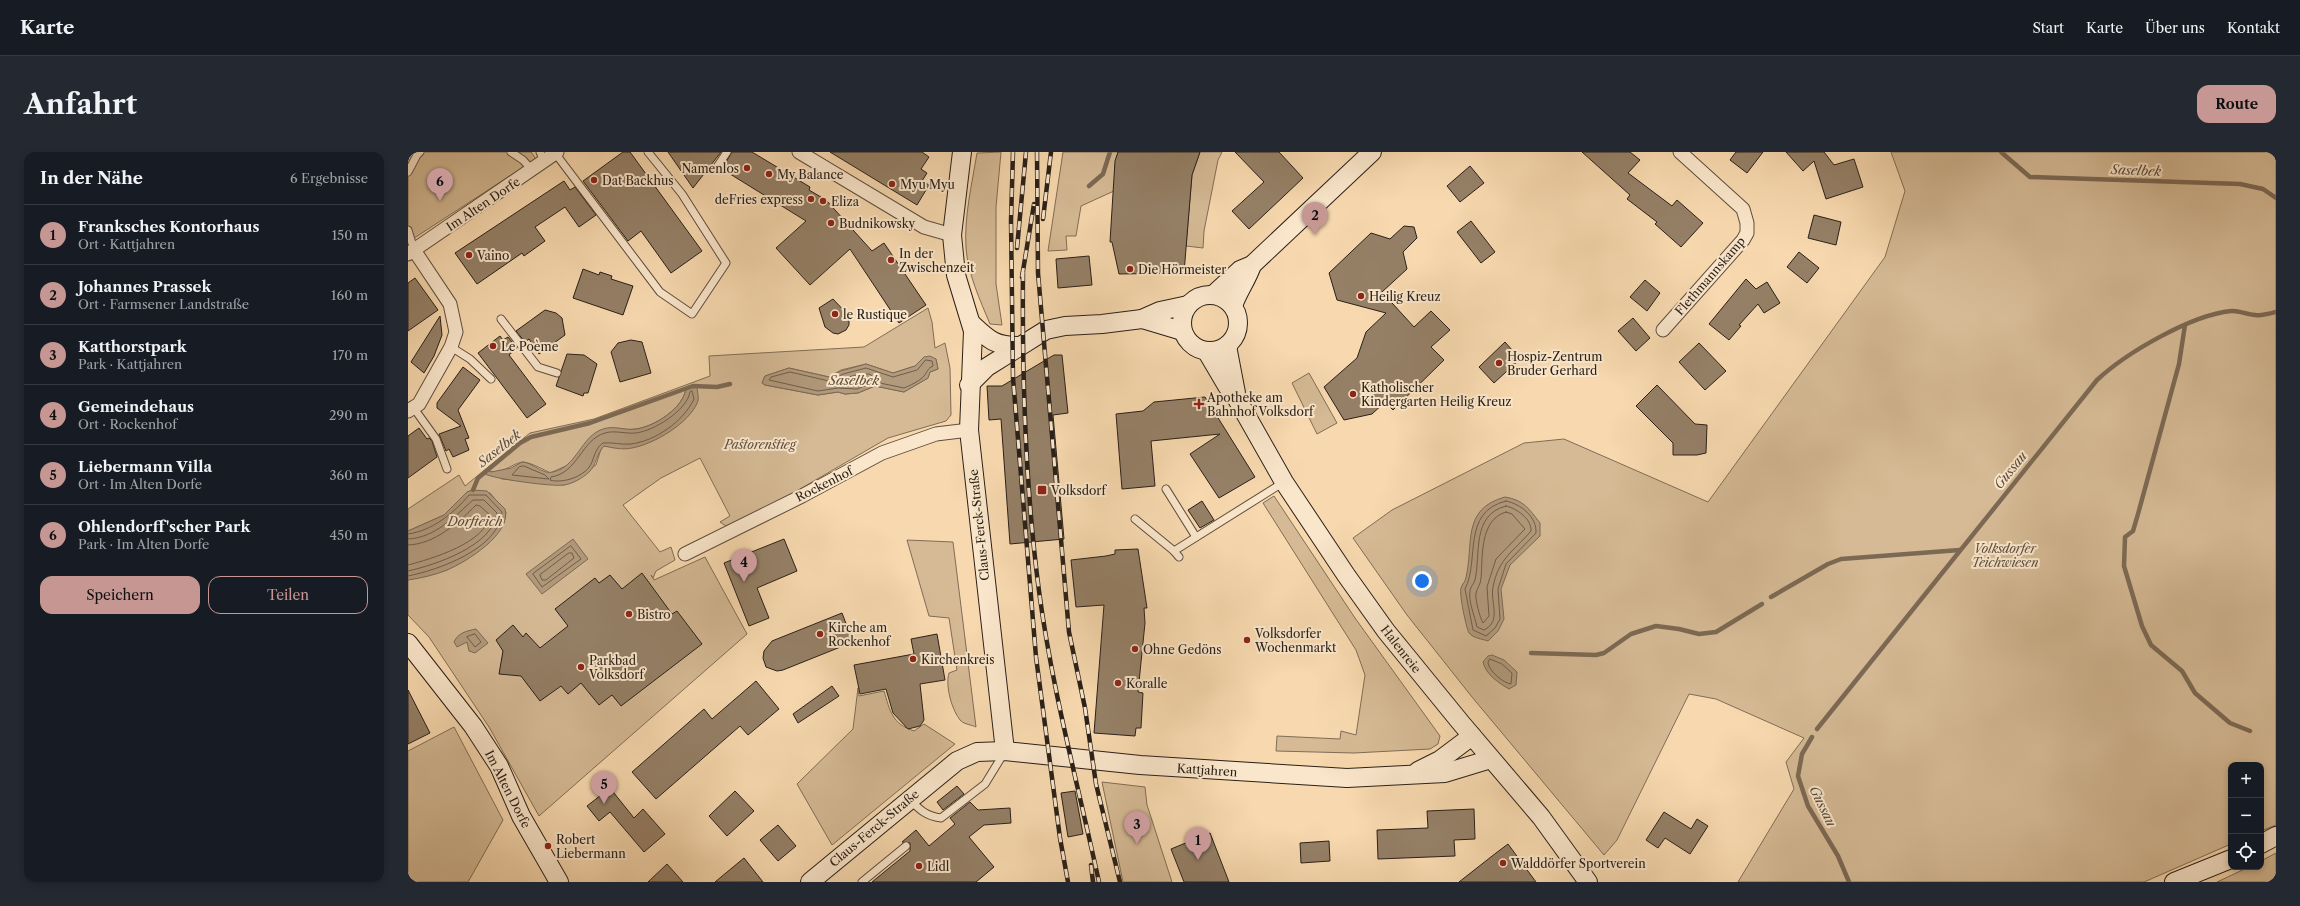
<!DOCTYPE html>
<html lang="de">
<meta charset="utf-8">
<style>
body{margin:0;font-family:"Libre Caslon Text",serif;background:#242831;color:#f1f3f6}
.controls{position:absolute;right:12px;bottom:12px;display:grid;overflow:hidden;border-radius:8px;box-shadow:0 2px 6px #0003}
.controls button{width:36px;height:36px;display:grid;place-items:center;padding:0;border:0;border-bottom:1px solid #363941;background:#171b24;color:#f1f3f6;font:20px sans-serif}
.you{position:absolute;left:1014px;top:429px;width:14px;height:14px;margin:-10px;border:3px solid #fff;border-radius:50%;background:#1a73e8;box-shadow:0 0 0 6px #1a73e833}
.badge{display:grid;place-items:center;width:26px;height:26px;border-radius:50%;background:#c59692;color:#111;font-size:13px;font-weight:700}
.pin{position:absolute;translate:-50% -33px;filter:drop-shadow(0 1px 2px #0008)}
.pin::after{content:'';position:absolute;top:21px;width:14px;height:12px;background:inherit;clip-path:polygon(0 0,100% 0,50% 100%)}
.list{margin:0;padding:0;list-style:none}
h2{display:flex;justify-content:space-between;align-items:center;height:52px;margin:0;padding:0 16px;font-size:17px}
h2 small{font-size:13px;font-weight:400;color:#9ea1a6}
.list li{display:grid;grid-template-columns:26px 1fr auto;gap:12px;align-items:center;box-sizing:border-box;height:60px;padding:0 16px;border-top:1px solid #363941}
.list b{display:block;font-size:15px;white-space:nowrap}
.list p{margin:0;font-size:13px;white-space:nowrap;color:#9ea1a6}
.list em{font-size:13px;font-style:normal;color:#9ea1a6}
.actions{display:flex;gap:8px;padding:12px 16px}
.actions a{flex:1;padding:9px 0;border:1px solid #c59692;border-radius:12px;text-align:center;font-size:14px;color:#c59692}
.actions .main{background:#c59692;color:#111}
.icon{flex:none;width:22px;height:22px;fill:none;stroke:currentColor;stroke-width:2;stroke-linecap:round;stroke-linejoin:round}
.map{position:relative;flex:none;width:1868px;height:730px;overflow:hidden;border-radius:12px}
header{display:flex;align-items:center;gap:24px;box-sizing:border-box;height:56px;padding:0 20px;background:#171b24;border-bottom:1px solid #363941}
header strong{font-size:19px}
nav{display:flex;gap:22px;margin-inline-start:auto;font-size:14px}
.intro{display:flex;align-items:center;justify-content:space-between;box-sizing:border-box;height:96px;padding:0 24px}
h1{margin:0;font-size:28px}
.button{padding:10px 18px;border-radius:12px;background:#c59692;color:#111;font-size:14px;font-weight:700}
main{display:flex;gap:24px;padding:0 24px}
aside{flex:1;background:#171b24;border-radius:12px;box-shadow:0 2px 6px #0003}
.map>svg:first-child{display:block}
.green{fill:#d5ba95;stroke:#806d56;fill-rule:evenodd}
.water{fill:#b29a7c;stroke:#7c6954}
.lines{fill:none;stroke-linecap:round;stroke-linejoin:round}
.shore{stroke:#6e5d4a;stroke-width:1}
.stream{stroke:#7c6954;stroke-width:4.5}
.building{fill:#958067;stroke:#2a2018}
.lane-casing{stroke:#5e4e3e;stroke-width:9}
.street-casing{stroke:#5e4e3e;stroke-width:15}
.secondary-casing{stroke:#2a2018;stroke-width:20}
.lane{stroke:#fae6cb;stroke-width:7}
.street{stroke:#fae6cb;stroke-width:13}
.secondary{stroke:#fae6cb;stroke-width:18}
.rail-casing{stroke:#2a2018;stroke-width:4.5}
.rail{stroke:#fae6cb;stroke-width:3;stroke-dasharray:9;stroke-linecap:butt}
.poi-dot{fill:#8f2418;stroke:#fae6cb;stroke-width:1.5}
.labels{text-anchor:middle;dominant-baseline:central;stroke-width:4;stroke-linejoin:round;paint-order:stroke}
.poi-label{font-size:12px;fill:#2a2018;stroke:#fae6cb;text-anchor:start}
.street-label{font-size:12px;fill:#2a2018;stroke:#fae6cb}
.park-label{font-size:12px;font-style:italic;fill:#5d4e3e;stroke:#fae6cb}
.water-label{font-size:13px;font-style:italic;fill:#5a4b3b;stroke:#fae6cb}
</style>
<header>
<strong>Karte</strong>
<nav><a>Start</a><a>Karte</a><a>Über uns</a><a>Kontakt</a></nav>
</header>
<div class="intro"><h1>Anfahrt</h1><a class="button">Route</a></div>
<main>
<aside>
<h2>In der Nähe<small>6 Ergebnisse</small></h2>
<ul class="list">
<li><span class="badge">1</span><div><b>Franksches Kontorhaus</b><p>Ort · Kattjahren</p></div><em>150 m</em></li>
<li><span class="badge">2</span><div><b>Johannes Prassek</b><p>Ort · Farmsener Landstraße</p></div><em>160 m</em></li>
<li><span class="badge">3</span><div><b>Katthorstpark</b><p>Park · Kattjahren</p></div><em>170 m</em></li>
<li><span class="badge">4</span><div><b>Gemeindehaus</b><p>Ort · Rockenhof</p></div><em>290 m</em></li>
<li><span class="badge">5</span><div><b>Liebermann Villa</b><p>Ort · Im Alten Dorfe</p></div><em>360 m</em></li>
<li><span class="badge">6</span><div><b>Ohlendorff'scher Park</b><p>Park · Im Alten Dorfe</p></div><em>450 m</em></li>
</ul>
<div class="actions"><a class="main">Speichern</a><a>Teilen</a></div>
</aside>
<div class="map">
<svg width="1868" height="730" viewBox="0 0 1868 730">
<rect width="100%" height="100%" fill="#f8d9af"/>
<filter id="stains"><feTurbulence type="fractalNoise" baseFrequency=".005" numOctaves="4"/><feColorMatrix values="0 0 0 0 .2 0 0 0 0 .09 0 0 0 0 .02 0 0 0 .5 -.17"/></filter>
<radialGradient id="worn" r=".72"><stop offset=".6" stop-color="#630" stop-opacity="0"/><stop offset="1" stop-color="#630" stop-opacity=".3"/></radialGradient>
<g class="green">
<polygon points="0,0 123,0 128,7 0,90"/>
<path d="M593 0 588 55V132L594 173 582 172C572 148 560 122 558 96 556 64 564 32 569 1Z"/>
<polygon points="655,0 710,0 706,39 673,54 668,84 658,84 659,98 640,99"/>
<polygon points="792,0 814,0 810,8 796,79 795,96 778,94 784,23"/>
<polygon points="1483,0 1868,0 1868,673 1853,679 1853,613 1823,613 1823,692 1736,730 1330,730 1386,637 1378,610 1396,586 1308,547 1281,542 1209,688 1196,703 1064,545 999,463 945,386 984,358 1116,291 1156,287 1300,350 1477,105 1497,39"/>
<path d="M520 156 524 170 527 196 537 191 542 216 543 263 538 269 480 286 361 355 318 374 312 370 322 364 292 306 253 326 215 353 252 400 263 395 267 408 248 419 245 426 243 423 246 428 297 405 339 482 131 664 81 575 21 485 0 463V428L39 418 51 411 96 371 98 360 82 341 65 338 59 340 36 363 0 379V357L51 323 57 334 122 281 186 267 302 224 301 204 456 195ZM528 207 530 217 522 220 520 226 496 240 467 234 450 241 437 242 430 240 410 243 357 233 354 231 357 224 381 216 421 225 433 218 458 212 485 221 507 214 513 208ZM278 236 280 262C254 288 234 299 196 294L193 297 188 313 156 333 94 327 80 318C92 325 105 310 116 310 123 311 135 317 142 321L160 313 188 281C202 273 213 279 227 277 246 275 276 256 278 236Z"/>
<polygon points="901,221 929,271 909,282 884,231"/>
<polygon points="866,344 947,466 1032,584 1030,592 1022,597 946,601 868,599 869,584 932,587 933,579 948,583 957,523 948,498 855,351"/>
<path d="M499 388 545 390 568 575C564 573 556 572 553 569 544 559 537 534 541 521L549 518 541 466 521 464Z"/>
<path d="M450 536 451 544 476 539C482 559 484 572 506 579L516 572 547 592 424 693 389 632 445 577Z"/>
<polygon points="46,575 95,668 60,730 0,730 0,599"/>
<polygon points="694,630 737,635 739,653 764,730 715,730"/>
<polygon points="1868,701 1868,730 1809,730 1841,715 1853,715 1853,709"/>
</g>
<g class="water">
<polygon points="522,204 528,207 530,217 522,220 520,226 496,240 467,234 450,241 437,242 430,240 410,243 357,233 354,231 357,224 381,216 421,225 433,219 458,212 485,221 507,214 516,205"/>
<path d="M289 234C289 238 291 245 290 249 282 271 246 292 224 296 215 298 205 296 196 294 188 302 189 313 181 320 175 326 164 332 156 333 145 335 87 327 77 322L80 318 83 320 103 316 114 310C124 310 135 323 145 320 169 315 173 284 195 277 207 273 217 279 229 277 247 274 276 256 278 236Z"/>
<path d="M65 338 79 339 97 357C104 382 58 410 39 418 27 423 13 426 0 428V379L36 363 59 340Z"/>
<path d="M1097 345C1116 348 1121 357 1132 371V384L1102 413 1093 437 1096 467 1090 479 1080 489C1074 487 1065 486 1061 481 1058 475 1051 442 1053 436 1054 432 1058 429 1058 425 1066 392 1053 357 1097 345Z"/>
<polygon points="165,387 180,407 134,442 118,422"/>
<path d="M68 477 80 491 67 501 61 499 59 490 49 495 46 490C50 481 58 479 68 477Z"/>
<path d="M1084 503 1096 508 1109 520 1108 533 1101 537C1091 531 1078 523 1075 510L1080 504Z"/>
</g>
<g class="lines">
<g class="shore">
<path d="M518 208 524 209 525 214C519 217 520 219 516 224 512 229 501 234 496 236L467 230 449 237 430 236 410 239 361 228 363 225 382 220 421 229 435 222 458 216 485 225 509 218Z"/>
<polygon points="454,222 462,222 465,225 447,232 434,231 437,226"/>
<path d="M284 239 286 247C275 270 247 289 223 292 213 293 204 290 195 291 188 296 187 302 184 310 179 324 155 332 142 328L143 325C170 321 173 288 197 281 207 278 217 282 228 281 245 279 279 259 282 240Z"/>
<polygon points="116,314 137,323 141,327 104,323 111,315"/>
<path d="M1098 349C1113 352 1129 365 1128 381L1098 412 1090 437 1092 467 1087 476 1078 484 1065 478 1057 437C1072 408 1053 360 1098 349Z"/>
<path d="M1098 354C1108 356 1124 367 1123 379 1106 399 1090 407 1085 435 1082 451 1094 469 1076 478L1069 475C1067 465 1060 449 1062 439 1062 435 1066 432 1067 428 1073 402 1063 363 1098 354Z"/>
<path d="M1098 360 1104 362 1117 377 1088 407 1079 435 1081 464 1075 471C1072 466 1067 448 1068 441 1069 436 1073 432 1073 426 1075 405 1071 368 1098 360Z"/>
<path d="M0 382C24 379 46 361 61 343H78L94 360C91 397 30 418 0 424"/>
<path d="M0 387C27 386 47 364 65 348H76L89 361C85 394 27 413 0 419"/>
<path d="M0 393C27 392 50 371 68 353L72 354 82 363C78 391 23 407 0 413"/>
<polygon points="163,394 173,407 134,435 125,422"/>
<polygon points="161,401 164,401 166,406 138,428 134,428 132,423"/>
<polygon points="67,482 73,490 67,495 59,485"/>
<path d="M1082 507 1094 512 1104 521 1103 532C1095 531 1081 519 1080 511Z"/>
</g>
<g class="stream">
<polyline points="1593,0 1622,25 1832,32 1855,37 1868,46"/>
<polyline points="681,34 695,22 702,0"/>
<polyline points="1777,173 1771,212 1730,362 1725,379 1717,385 1716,414 1734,474 1743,493 1774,519 1787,541 1822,571 1842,579"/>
<polyline points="65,338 70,326 112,291 123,285 182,271 285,234 309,235 322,232"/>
<polyline points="1363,445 1420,412 1433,407 1552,398"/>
<polyline points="1123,501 1188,503 1196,501 1223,482 1248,474 1271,477 1291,482 1308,480 1354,452"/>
<path d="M1409 577 1689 228C1718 201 1783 163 1823 159 1831 158 1839 163 1847 163 1853 164 1861 162 1868 160"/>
<polyline points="1404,585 1394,602 1390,624 1400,654 1430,704 1441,730"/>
</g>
</g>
<g class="building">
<polygon points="215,0 222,0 294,99 263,121 233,79 220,89 175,29"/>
<polygon points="260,0 313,0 285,36"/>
<polygon points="324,0 344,0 402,35 401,38 418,48 464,99 476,91 518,153 491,171 442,97 402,133 368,96 398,69 314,17"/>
<polygon points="422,0 514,0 521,5 513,17 519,21 514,29 521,33 509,53"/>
<polygon points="710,0 792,0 784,23 776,121 711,122 704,90 702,90 707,9"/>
<polygon points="827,0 871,0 895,26 841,77 824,59 856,30"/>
<polygon points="1174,0 1222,0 1232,8 1220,21 1264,54 1269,48 1295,71 1273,95 1247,72 1249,70 1219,47 1222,43"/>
<polygon points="1328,0 1355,0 1339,21 1322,8"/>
<polygon points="1378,0 1416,0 1426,13 1446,7 1455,35 1418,47 1406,9 1395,19"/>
<polygon points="1062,14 1076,31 1052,50 1039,34"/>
<polygon points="156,29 162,38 167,35 188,63 171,75 157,55 127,75 137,89 116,104 114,101 69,132 47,101"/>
<polygon points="1406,63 1433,70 1428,93 1400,86"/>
<polygon points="1063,69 1087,100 1073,111 1049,80"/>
<polygon points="996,74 1006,75 1009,86 995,100 999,117 974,140 1006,175 1023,159 1042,178 1023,195 1036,208 985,258 977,250 964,262 936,268 916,235 949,206 958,180 978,161 929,148 921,121 963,81 982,87"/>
<polygon points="1391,100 1411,116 1399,131 1379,115"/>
<polygon points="681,104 684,133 650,136 648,107"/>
<polygon points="175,117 191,123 192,120 204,124 203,127 225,134 215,163 165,146"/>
<polygon points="7,126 30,158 0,179 0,131"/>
<polygon points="1338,127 1348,137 1359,130 1372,151 1356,161 1350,152 1331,173 1333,174 1321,188 1301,172"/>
<polygon points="1237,128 1252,141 1239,159 1222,145"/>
<polygon points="425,147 441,164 441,173 438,178 430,182 425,181 417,175 411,156"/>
<polygon points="137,158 148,161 154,166 157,183 131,202 121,187 117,190 108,179"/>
<polygon points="32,164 34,183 26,204 16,221 3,210"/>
<polygon points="1225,166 1242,186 1228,199 1210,179"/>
<polygon points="92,184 95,188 100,185 109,196 101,203 138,252 119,266 70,201"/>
<polygon points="223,188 234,190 243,221 212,230 203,200 210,191"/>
<polygon points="1097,190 1112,207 1086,231 1071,215"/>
<polygon points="1291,191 1318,219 1297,238 1271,210"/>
<polygon points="159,202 176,203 189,212 180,241 176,241 175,244 148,234"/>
<polygon points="646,203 654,203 660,261 645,263 656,387 602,392 593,267 581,268 579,234 594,234"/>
<polygon points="55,215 72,228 50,258 61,286 57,287 61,298 45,305 41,297 38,299 31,282 53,274 29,256 29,251"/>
<polygon points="1249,233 1287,272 1299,273 1298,301 1289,303 1265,303 1265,291 1228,254"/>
<polygon points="797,245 847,325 811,346 782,302 812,282 743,289 747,334 714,337 708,262 735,259 746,250"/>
<polygon points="11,276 19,287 21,286 24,289 29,305 0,326 0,284"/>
<polygon points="794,349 806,368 792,376 780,358"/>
<polygon points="376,387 389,419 349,436 361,466 341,474 316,411"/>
<polygon points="730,397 739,456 736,456 737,471 730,540 735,541 733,576 728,576 727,584 686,581 696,453 668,455 663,408 698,404 707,402 707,398"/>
<polygon points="234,421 264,462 269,459 294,492 213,554 204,543 191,553 173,531 160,542 153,534 132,549 113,524 91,522 95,499 88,488 105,473 115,485 118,481 132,496 160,474 147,457 187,426 191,431 202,423 214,437"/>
<polygon points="434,461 445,490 375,518 369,519 358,515 355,506 356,499 364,489"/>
<polygon points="529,482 537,528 512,532 516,568 512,574 500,577 485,561 478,537 452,542 446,513 506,502 503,487"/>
<polygon points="348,529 371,557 340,583 332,574 248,647 224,620 296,557 304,567"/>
<polygon points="424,534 431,544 390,571 385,562"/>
<polygon points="0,538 22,581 0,592"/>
<polygon points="549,634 556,642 535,658 529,650"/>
<polygon points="202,636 226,666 235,657 257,682 236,700 202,660 191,669 179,654"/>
<polygon points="327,639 346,659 319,684 301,664"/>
<polygon points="667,639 675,682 660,685 653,641"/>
<polygon points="562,650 570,658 602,656 603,671 576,673 561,685 586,715 568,730 464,730 502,699 502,691 494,690 508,678 521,694 547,672 542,666"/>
<polygon points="1066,657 1067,687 1046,688 1047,704 970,707 969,678 1020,676 1019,659"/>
<polygon points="1256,660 1283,677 1289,667 1300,674 1282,702 1257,686 1250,696 1238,688"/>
<polygon points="370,673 388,694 370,709 352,688"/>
<polygon points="802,681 821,730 776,730 763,697"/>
<polygon points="921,689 922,709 893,711 892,691"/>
<polygon points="1100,692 1128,730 1051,730 1088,701"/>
<polygon points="336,706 355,730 307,730"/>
<polygon points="259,712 275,730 240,730"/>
</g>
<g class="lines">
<defs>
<g id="lane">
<polyline points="103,0 115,8 124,18"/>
<polyline points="132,0 136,10"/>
<polyline points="147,1 252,140 284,162 318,111 274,42 240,0"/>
<polyline points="309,15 319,0"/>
<polyline points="0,20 9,3 12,0"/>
<polyline points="0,78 6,98"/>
<polyline points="93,167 130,215 149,221"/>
<polyline points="43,195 62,207 83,227"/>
<polyline points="5,255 28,287 39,317"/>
<polyline points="758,337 788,385"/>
<polyline points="727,367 766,399"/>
<polyline points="771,405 766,399 876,330"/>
<path d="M502 648C512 658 518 664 533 666L577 632 596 601"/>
<polyline points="454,730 498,694"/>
</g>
<g id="street">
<polyline points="391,0 516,75 544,83"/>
<polyline points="0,102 149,0"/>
<polyline points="1255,178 1335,88 1339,81 1339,71 1335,57 1272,0"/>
<polyline points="0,259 11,252 43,195 48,180 42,152 6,98"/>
<polyline points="277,402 394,344 474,301 528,282 561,278"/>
</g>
<g id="secondary">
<polyline points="554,0 544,83 548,123 565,179 561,278 597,599"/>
<circle cx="802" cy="171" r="28"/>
<polyline points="805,143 832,118 844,113 964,0"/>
<path d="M825 154C830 139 839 128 844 113"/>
<polyline points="734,167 774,179"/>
<path d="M564 172C581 188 587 194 611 194"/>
<polyline points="819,194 828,241"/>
<polyline points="799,200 819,234 829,247 876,330 938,423 978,479 1053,571 1133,665 1180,730"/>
<polyline points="561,233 579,215 638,178 657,174 694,172 734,167 752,159 780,153"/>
<polyline points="0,491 65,574 91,614 113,664 151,730"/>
<polyline points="1010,619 1032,608 1064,584"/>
<polyline points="1853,692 1868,684"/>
<polyline points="402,730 549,609 569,600 597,599 732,613 939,626 1037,621 1083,607"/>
<polyline points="1766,730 1823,707"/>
</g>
</defs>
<use href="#lane" class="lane-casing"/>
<use href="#street" class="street-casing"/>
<use href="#secondary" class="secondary-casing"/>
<use href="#lane" class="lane"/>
<use href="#street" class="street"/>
<use href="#secondary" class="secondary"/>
<defs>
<g id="rail">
<polyline points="605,0 603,69 605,226 628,505 652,686 660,730"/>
<polyline points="629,0 630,121 661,480 677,556 688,632 712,730"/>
<polyline points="635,67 643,0"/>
<polyline points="609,96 618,0"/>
<path d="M615 120C614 226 617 333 631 439 644 537 670 633 691 730"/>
<polyline points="614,125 626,52"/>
<polyline points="683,713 685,730"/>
</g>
</defs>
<use href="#rail" class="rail-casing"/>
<use href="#rail" class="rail"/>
</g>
<g class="poi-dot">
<circle cx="339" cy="16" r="4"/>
<circle cx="361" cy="22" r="4"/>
<circle cx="186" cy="28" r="4"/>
<circle cx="484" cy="32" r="4"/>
<circle cx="403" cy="47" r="4"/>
<circle cx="415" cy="49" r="4"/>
<circle cx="423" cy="71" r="4"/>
<circle cx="61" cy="103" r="4"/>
<circle cx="483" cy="108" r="4"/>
<circle cx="722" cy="117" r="4"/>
<circle cx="953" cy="144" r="4"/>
<circle cx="427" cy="162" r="4"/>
<circle cx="85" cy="194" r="4"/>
<circle cx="1091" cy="211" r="4"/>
<circle cx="945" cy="242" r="4"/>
<path d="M789 246h4v4h4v4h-4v4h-4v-4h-4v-4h4z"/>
<rect x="629" y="333" width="10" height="10" rx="2"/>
<circle cx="221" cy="462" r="4"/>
<circle cx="412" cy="482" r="4"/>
<circle cx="839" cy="488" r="4"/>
<circle cx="727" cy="497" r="4"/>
<circle cx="505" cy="507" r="4"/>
<circle cx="173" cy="515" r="4"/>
<circle cx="710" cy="531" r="4"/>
<circle cx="140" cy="694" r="4"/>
<circle cx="1095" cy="711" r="4"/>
<circle cx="511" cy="714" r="4"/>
</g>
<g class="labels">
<g class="poi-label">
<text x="331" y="16" text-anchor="end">Namenlos</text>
<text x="369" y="22">My Balance</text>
<text x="194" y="28">Dat Backhus</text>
<text x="492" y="32">Myu Myu</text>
<text x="395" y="47" text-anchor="end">deFries express</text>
<text x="423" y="49">Eliza</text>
<text x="431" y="71">Budnikowsky</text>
<text x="491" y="101">In der<tspan x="491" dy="14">Zwischenzeit</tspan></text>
<text x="69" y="103">Vaino</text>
<text x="730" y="117">Die Hörmeister</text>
<text x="961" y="144">Heilig Kreuz</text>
<text x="435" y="162">le Rustique</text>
<text x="93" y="194">Le Poème</text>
<text x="1099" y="204">Hospiz-Zentrum<tspan x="1099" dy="14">Bruder Gerhard</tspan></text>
<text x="953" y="235">Katholischer<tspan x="953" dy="14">Kindergarten Heilig Kreuz</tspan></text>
<text x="799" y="245">Apotheke am<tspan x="799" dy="14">Bahnhof Volksdorf</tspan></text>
<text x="643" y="338">Volksdorf</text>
<text x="229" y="462">Bistro</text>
<text x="420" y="475">Kirche am<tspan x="420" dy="14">Rockenhof</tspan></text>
<text x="847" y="481">Volksdorfer<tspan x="847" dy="14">Wochenmarkt</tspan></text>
<text x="735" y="497">Ohne Gedöns</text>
<text x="513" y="507">Kirchenkreis</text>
<text x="181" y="508">Parkbad<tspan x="181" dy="14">Volksdorf</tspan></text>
<text x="718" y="531">Koralle</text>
<text x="148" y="687">Robert<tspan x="148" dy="14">Liebermann</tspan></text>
<text x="1103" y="711">Walddörfer Sportverein</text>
<text x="519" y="714">Lidl</text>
</g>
<g class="street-label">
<text transform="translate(75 52) rotate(-34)">Im Alten Dorfe</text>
<text transform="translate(1302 124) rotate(-49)">Flethmannskamp</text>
<text transform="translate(416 332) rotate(-27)">Rockenhof</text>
<text transform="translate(571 373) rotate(-96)">Claus-Ferck-Straße</text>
<text transform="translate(993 497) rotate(52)">Halenreie</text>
<text transform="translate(799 618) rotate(4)">Kattjahren</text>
<text transform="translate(100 637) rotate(63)">Im Alten Dorfe</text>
<text transform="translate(466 676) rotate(-40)">Claus-Ferck-Straße</text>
</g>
<g class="park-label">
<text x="352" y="292">Pastorenstieg</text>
<text x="1597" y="396">Volksdorfer<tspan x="1597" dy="14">Teichwiesen</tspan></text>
</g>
<g class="water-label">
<text transform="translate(1728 18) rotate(2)">Saselbek</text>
<text x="446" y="228">Saselbek</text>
<text transform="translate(91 296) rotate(-38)">Saselbek</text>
<text transform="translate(1602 318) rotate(-51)">Gussau</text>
<text x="67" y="369">Dorfteich</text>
<text transform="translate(1415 654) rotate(64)">Gussau</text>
</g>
</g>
<rect width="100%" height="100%" filter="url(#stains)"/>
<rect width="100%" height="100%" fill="url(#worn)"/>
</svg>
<div class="controls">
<button>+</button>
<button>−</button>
<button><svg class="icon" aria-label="locate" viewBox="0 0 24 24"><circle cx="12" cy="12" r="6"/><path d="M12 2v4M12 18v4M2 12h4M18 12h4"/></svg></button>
</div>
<div class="you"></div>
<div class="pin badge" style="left:790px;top:708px">1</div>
<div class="pin badge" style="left:907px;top:83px">2</div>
<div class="pin badge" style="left:729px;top:692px">3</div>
<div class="pin badge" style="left:336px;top:430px">4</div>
<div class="pin badge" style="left:196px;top:652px">5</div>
<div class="pin badge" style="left:32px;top:49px">6</div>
</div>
</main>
